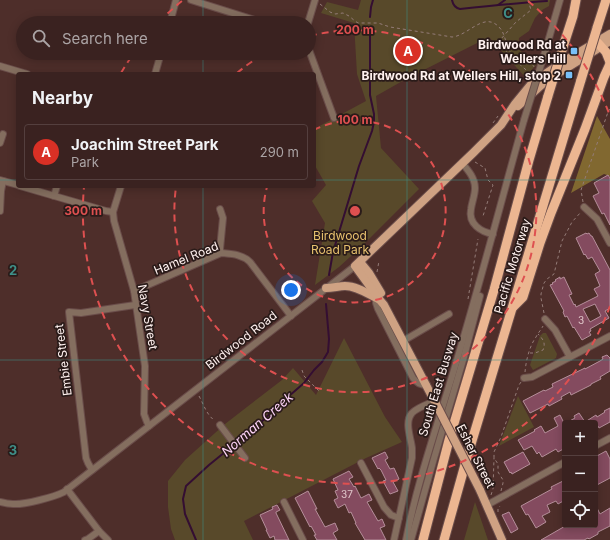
<!DOCTYPE html>
<meta charset="utf-8">
<style>
body{margin:0;font-family:Inter,sans-serif;background:#452f2d;color:#f1f3f6}
.controls{position:absolute;right:12px;bottom:12px;display:grid;overflow:hidden;border-radius:4px;box-shadow:0 2px 10px #0003}
.controls button{width:36px;height:36px;display:grid;place-items:center;padding:0;border:0;border-bottom:1px solid #543f3e;background:#3a2220;color:#f1f3f6;font:20px sans-serif}
.you{position:absolute;left:291px;top:290px;width:14px;height:14px;margin:-10px;border:3px solid #fff;border-radius:50%;background:#1a73e8;box-shadow:0 0 0 6px #1a73e833}
.badge{display:grid;place-items:center;width:26px;height:26px;border-radius:50%;background:#d93025;color:#fff;font-size:13px;font-weight:700}
.pin{position:absolute;translate:-50% -50%;border:2px solid #fff;box-shadow:0 1px 4px #0006}
.list{margin:0;padding:0;list-style:none}
h2{display:flex;justify-content:space-between;align-items:center;height:52px;margin:0;padding:0 16px;font-size:17px}
h2 small{font-size:13px;font-weight:400;color:#aba4a5}
.list li{display:grid;grid-template-columns:26px 1fr auto;gap:12px;align-items:center;box-sizing:border-box;height:56px;margin:0 8px 8px;padding:0 8px;border:1px solid #543f3e;border-radius:4px}
.list b{display:block;font-size:15px;white-space:nowrap}
.list p{margin:0;font-size:13px;white-space:nowrap;color:#aba4a5}
.list em{font-size:13px;font-style:normal;color:#aba4a5}
.icon{flex:none;width:22px;height:22px;fill:none;stroke:currentColor;stroke-width:2;stroke-linecap:round;stroke-linejoin:round}
.map{position:relative;flex:none;width:610px;height:540px;overflow:hidden}
.search{position:absolute;background:#3a2220;box-shadow:0 2px 10px #0003;left:16px;top:16px;width:300px;height:44px;display:flex;align-items:center;gap:10px;box-sizing:border-box;padding:0 14px;border-radius:22px;color:#aba4a5;font-size:15px}
.panel{position:absolute;background:#3a2220;box-shadow:0 2px 10px #0003;left:16px;top:72px;width:300px;height:116px;border-radius:4px}
.map>svg:first-child{display:block}
.green{fill:#58492a}
.forest{fill:#816830}
.lines{fill:none;stroke-linecap:round;stroke-linejoin:round}
.stream{stroke:#340e32;stroke-width:2}
.building{fill:#844b5f;stroke:#b58e9a;fill-rule:evenodd}
.minor-casing{stroke:#6a4d4a;stroke-width:8}
.major-casing{stroke:#6a4d4a;stroke-width:10}
.highway-casing{stroke:#6a4d4a;stroke-width:11}
.path{stroke:#947c78;stroke-width:1;stroke-dasharray:3 3;stroke-linecap:butt}
.minor{stroke:#846e5f;stroke-width:6}
.major{stroke:#cfa283;stroke-width:8}
.highway{stroke:#ecb691;stroke-width:9}
.minor-bridge-casing{stroke:#6a4d4a;stroke-width:8;stroke-linecap:butt}
.major-bridge-casing{stroke:#6a4d4a;stroke-width:10;stroke-linecap:butt}
.highway-bridge-casing{stroke:#6a4d4a;stroke-width:11;stroke-linecap:butt}
.minor-bridge{stroke:#846e5f;stroke-width:6}
.major-bridge{stroke:#cfa283;stroke-width:8}
.highway-bridge{stroke:#ecb691;stroke-width:9}
.grid{fill:none;stroke:#3f8f88;stroke-width:1;stroke-opacity:0.55}
.ring{fill:none;stroke:#de5050;stroke-width:2;stroke-dasharray:7 5}
.poi-dot{fill:#78bff8;stroke:#2a1b19;stroke-width:1.5}
.labels{text-anchor:middle;dominant-baseline:central;stroke-width:3.5;stroke-linejoin:round;paint-order:stroke}
.number-label{font-size:10px;fill:#e0c8cb}
.poi-label{font-size:12px;font-weight:bold;fill:#fff1ef;stroke:#2a1b19;text-anchor:end}
.park-label{font-size:12px;fill:#e7c16e;stroke:#2a1b19}
.street-label{font-size:12px;fill:#fff1ef;stroke:#2a1b19}
.water-label{font-size:13px;font-style:italic;fill:#ffd5fa;stroke:#2a1b19}
.grid-label{font-size:13px;text-anchor:middle;font-weight:bold;fill:#3f8f88;stroke:#2a1b19;stroke-width:3.5;stroke-linejoin:round;paint-order:stroke}
.centre{fill:#de5050;stroke:#2a1b19;stroke-width:2}
.ring-label{font-size:12px;text-anchor:middle;font-weight:bold;fill:#de5050;stroke:#2a1b19;stroke-width:3.5;stroke-linejoin:round;paint-order:stroke}
</style>
<div class="map">
<svg width="610" height="540" viewBox="0 0 610 540">
<rect width="100%" height="100%" fill="#4e2e2a"/>
<g class="green">
<path d="M361 0H550L549 6 542 10 535 18 529 31 519 38C519 40 518 43 518 45 518 54 532 56 539 59L537 64 525 77 489 37 406 79 376 96 381 148 419 189 362 246 339 267 315 285 325 223 312 201 326 185 314 164V129L366 101 357 74 354 23 321 13 327 2 358 10Z"/>
<polygon points="543,333 546,333 557,354 556,358 533,370 530,365 540,336"/>
<polygon points="344,338 385,417 402,442 366,458 244,521 253,540 175,540 171,529 168,507 168,481 185,460 225,424 282,380 293,368 316,395"/>
<polygon points="518,396 534,427 499,446"/>
<polygon points="475,502 488,540 464,540"/>
</g>
<polygon class="forest" points="597,116 610,139 610,176 604,174 571,193"/>
<g class="lines">
<g class="stream">
<path d="M452 0C453 5 455 8 460 9 489 6 518 3 547 1"/>
<polyline points="498,5 505,0"/>
<polyline points="370,17 371,7 373,0"/>
<polyline points="329,275 333,252 359,166 372,131 374,122 374,114 370,95 370,30"/>
<polyline points="196,540 185,514 183,499 186,486 209,465 257,426 281,403 304,383 314,370 322,362 328,352 329,339 326,304"/>
</g>
</g>
<g class="building">
<polygon points="608,175 610,178 610,225 604,213 602,214 593,196 599,193 594,183"/>
<path d="M586 233 587 234 589 233 591 236H592L610 270V308L605 311 609 318 590 329 591 331 589 332 591 335 582 340 574 327 573 328 567 316 565 317 563 312 564 311 550 285 553 284 552 283 556 281 555 280 560 277V279L564 277 572 294 569 295 574 305 575 304 576 307 598 296 594 289 600 286 595 274 600 271 592 257 588 259 585 254 584 255 576 238ZM595 304 601 316 590 322 583 309Z"/>
<polygon points="607,355 610,358 610,371 600,377 601,379 591,384 591,385 571,395 570,392 561,397 562,399 549,406 548,404 530,413 523,401 544,390 545,391 553,387 552,384 585,368 585,369 600,361 603,359 602,357"/>
<polygon points="610,408 610,422 599,428 598,426 595,428 595,423 566,423 575,418 574,416 579,413 585,422 596,415 597,417 605,412 604,411"/>
<polygon points="560,415 565,425 565,448 558,452 556,449 542,457 539,452 537,454 532,446 524,450 518,440 535,431 534,430 541,426 545,433 558,426 554,418"/>
<polygon points="606,451 610,459 610,478 595,486 595,457"/>
<polygon points="385,452 388,458 385,460 390,469 394,468 399,479 393,482 398,491 390,494 383,481 386,480 381,470 379,468 378,469 372,458"/>
<polygon points="523,452 530,464 512,474 511,472 510,473 504,462"/>
<polygon points="349,471 353,477 349,479 354,487 355,486 361,498 369,494 372,500 367,502 378,521 382,519 385,526 380,528 386,540 365,540 355,523 356,523 351,512 349,513 345,504 338,508 334,500 338,498 335,491 338,490 333,479"/>
<polygon points="565,480 565,500 558,504 556,501 547,505 550,512 542,516 546,522 536,528 528,514 526,515 521,506 552,489 551,487"/>
<polygon points="308,491 317,509 315,509 325,527 335,523 338,530 333,533 337,540 317,540 314,535 316,535 311,526 310,527 295,498"/>
<polygon points="595,504 600,514 610,508 610,526 598,532 598,534 589,539 588,538 584,540 541,540 567,525 595,525"/>
<polygon points="277,505 280,510 276,512 276,513 289,540 275,540 274,536 270,538 266,530 267,530 260,515 273,509 272,507"/>
<polygon points="509,512 518,529 511,533 502,515"/>
</g>
<g class="lines">
<defs>
<g id="minor">
<polyline points="191,0 264,23"/>
<polyline points="170,23 176,0"/>
<polyline points="308,23 315,0"/>
<polyline points="309,50 334,118"/>
<polyline points="545,52 560,0"/>
<polyline points="0,66 27,74"/>
<polyline points="155,74 161,53"/>
<polyline points="0,143 3,134"/>
<path d="M462 163C468 170 475 178 475 188 475 195 472 202 471 209 468 224 481 232 493 234"/>
<polyline points="0,180 18,185"/>
<polyline points="20,186 106,211 113,212"/>
<polyline points="121,186 113,212 114,221 134,291 145,366 144,414 147,422 149,426"/>
<polyline points="54,196 57,186"/>
<polyline points="584,207 597,219 610,243"/>
<polyline points="220,209 223,218 220,249 221,253"/>
<polyline points="0,211 1,191 3,181"/>
<path d="M134 291 221 253C231 254 242 254 250 262L291 316"/>
<path d="M376 298V303L378 309 413 378C417 383 420 385 427 385"/>
<polyline points="545,319 555,330 570,357"/>
<polyline points="403,341 449,314"/>
<polyline points="524,378 532,377 610,336"/>
<polyline points="220,425 245,458"/>
<polyline points="595,446 610,438"/>
<polyline points="361,463 384,507 391,515 399,518"/>
<polyline points="92,470 88,463 86,458 69,312 81,313 135,305"/>
<polyline points="67,489 99,531 108,540"/>
<path d="M0 502C4 503 8 504 13 504 24 505 54 497 64 492L355 266"/>
<polyline points="284,502 303,540"/>
<polyline points="487,505 565,462"/>
<polyline points="85,540 88,539 99,531"/>
<path d="M394 540 412 458C412 454 412 451 412 448 411 438 404 422 412 413 418 407 428 404 435 401"/>
<path d="M406 540C418 477 441 415 459 353 482 276 502 198 524 120"/>
<polyline points="411,540 433,462 464,357 480,296"/>
</g>
<g id="major">
<polyline points="518,106 547,80 610,41"/>
<polyline points="360,262 369,273 381,293"/>
<path d="M326 288C333 288 339 286 345 286 357 286 368 294 378 299"/>
<polyline points="436,404 384,305 379,299 355,266 473,153 501,125 515,104 533,82 563,62 610,34"/>
<polyline points="480,490 502,540"/>
</g>
<g id="highway">
<polyline points="597,28 606,0"/>
<polyline points="597,42 606,52 610,62"/>
<polyline points="563,47 573,16 576,0"/>
<polyline points="513,307 523,297 540,243 551,213 585,129 604,77 610,64"/>
<polyline points="423,540 449,440 494,290 529,160 548,96"/>
<polyline points="444,540 468,454 581,80"/>
</g>
</defs>
<use href="#minor" class="minor-casing"/>
<use href="#major" class="major-casing"/>
<use href="#highway" class="highway-casing"/>
<g class="path">
<path d="M528 0 531 10 516 22 501 39C502 54 522 64 531 75"/>
<path d="M320 4 330 12 335 14 343 13 349 16 355 21 358 23H378L390 27 452 37C468 36 484 11 499 27 506 34 505 45 511 53 516 59 524 58 530 63 531 63 534 66 534 67"/>
<polyline points="493,123 498,116"/>
<polyline points="475,162 485,168 488,180 493,185 483,216"/>
<polyline points="583,202 581,190 608,112 610,109"/>
<polyline points="377,272 379,261"/>
<polyline points="468,299 478,239"/>
<polyline points="544,313 541,298 541,294 544,283 547,279 554,274 562,241 572,222 581,212"/>
<path d="M530 353H535L543 350C546 343 543 339 538 334"/>
<polyline points="302,370 304,376 319,391"/>
<path d="M525 372C526 361 529 347 536 337 538 333 541 330 543 326"/>
<path d="M199 396C204 405 206 414 215 421"/>
<polyline points="501,491 503,483 503,480 498,472 498,464 494,458 494,452 501,437 519,385 521,382"/>
<polyline points="491,495 493,489 494,458"/>
<polyline points="498,512 498,509 500,506"/>
</g>
<use href="#minor" class="minor"/>
<use href="#major" class="major"/>
<use href="#highway" class="highway"/>
<defs>
<polyline id="minor-bridge" points="524,120 545,52"/>
<polyline id="major-bridge" points="436,404 480,490"/>
<g id="highway-bridge">
<polyline points="581,80 597,28"/>
<polyline points="548,96 563,47"/>
</g>
</defs>
<use href="#minor-bridge" class="minor-bridge-casing"/>
<use href="#major-bridge" class="major-bridge-casing"/>
<use href="#highway-bridge" class="highway-bridge-casing"/>
<use href="#minor-bridge" class="minor-bridge"/>
<use href="#major-bridge" class="major-bridge"/>
<use href="#highway-bridge" class="highway-bridge"/>
</g>
<path class="grid" d="M203 0V23M407 0V540M203 53V74M0 180H18M314 180H610M203 186V540M0 360H610"/>
<g class="ring">
<path d="M314 130A91 91 0 1 1 267 187"/>
<path d="M237 73A181 181 0 0 1 266 53M310 36A181 181 0 1 1 176 187"/>
<path d="M610 306A272 272 0 0 1 84 187M121 73A272 272 0 0 1 134 53M159 22A272 272 0 0 1 182 1M528 1A272 272 0 0 1 610 116"/>
</g>
<g class="poi-dot">
<rect x="570" y="47" width="8" height="8" rx="2"/>
<rect x="565" y="71" width="8" height="8" rx="2"/>
</g>
<g class="labels">
<g class="number-label">
<text x="581" y="320">3</text>
<text x="347" y="494">37</text>
</g>
<g class="poi-label">
<text x="566" y="44">Birdwood Rd at<tspan x="566" dy="14">Wellers Hill</tspan></text>
<text x="561" y="75">Birdwood Rd at Wellers Hill, stop 2</text>
</g>
<g class="park-label">
<text x="340" y="235">Birdwood<tspan x="340" dy="14">Road Park</tspan></text>
</g>
<g class="street-label">
<text transform="translate(186 258) rotate(-22)">Hamel Road</text>
<text transform="translate(512 266) rotate(-73)">Pacific Motorway</text>
<text transform="translate(148 317) rotate(80)">Navy Street</text>
<text transform="translate(241 340) rotate(-38)">Birdwood Road</text>
<text transform="translate(63 360) rotate(-97)">Embie Street</text>
<text transform="translate(438 384) rotate(-73)">South East Busway</text>
<text transform="translate(476 456) rotate(63)">Esher Street</text>
</g>
<g class="water-label">
<text transform="translate(257 424) rotate(-41)">Norman Creek</text>
</g>
</g>
<g class="grid-label">
<text x="508" y="18">C</text>
<text x="13" y="275">2</text>
<text x="13" y="455">3</text>
</g>
<circle cx="355" cy="211" r="6" class="centre"/>
<g class="ring-label">
<text x="355" y="34">200 m</text>
<text x="355" y="124">100 m</text>
<text x="83" y="215">300 m</text>
</g>
</svg>
<div class="controls">
<button>+</button>
<button>−</button>
<button><svg class="icon" aria-label="locate" viewBox="0 0 24 24"><circle cx="12" cy="12" r="6"/><path d="M12 2v4M12 18v4M2 12h4M18 12h4"/></svg></button>
</div>
<div class="you"></div>
<div class="pin badge" style="left:408px;top:51px">A</div>
<div class="search"><svg class="icon" aria-label="search" viewBox="0 0 24 24"><circle cx="10" cy="10" r="6"/><path d="M15 15l6 6"/></svg>Search here</div>
<section class="panel">
<h2>Nearby<small></small></h2>
<ul class="list">
<li><span class="badge">A</span><div><b>Joachim Street Park</b><p>Park</p></div><em>290 m</em></li>
</ul>
</section>
</div>
